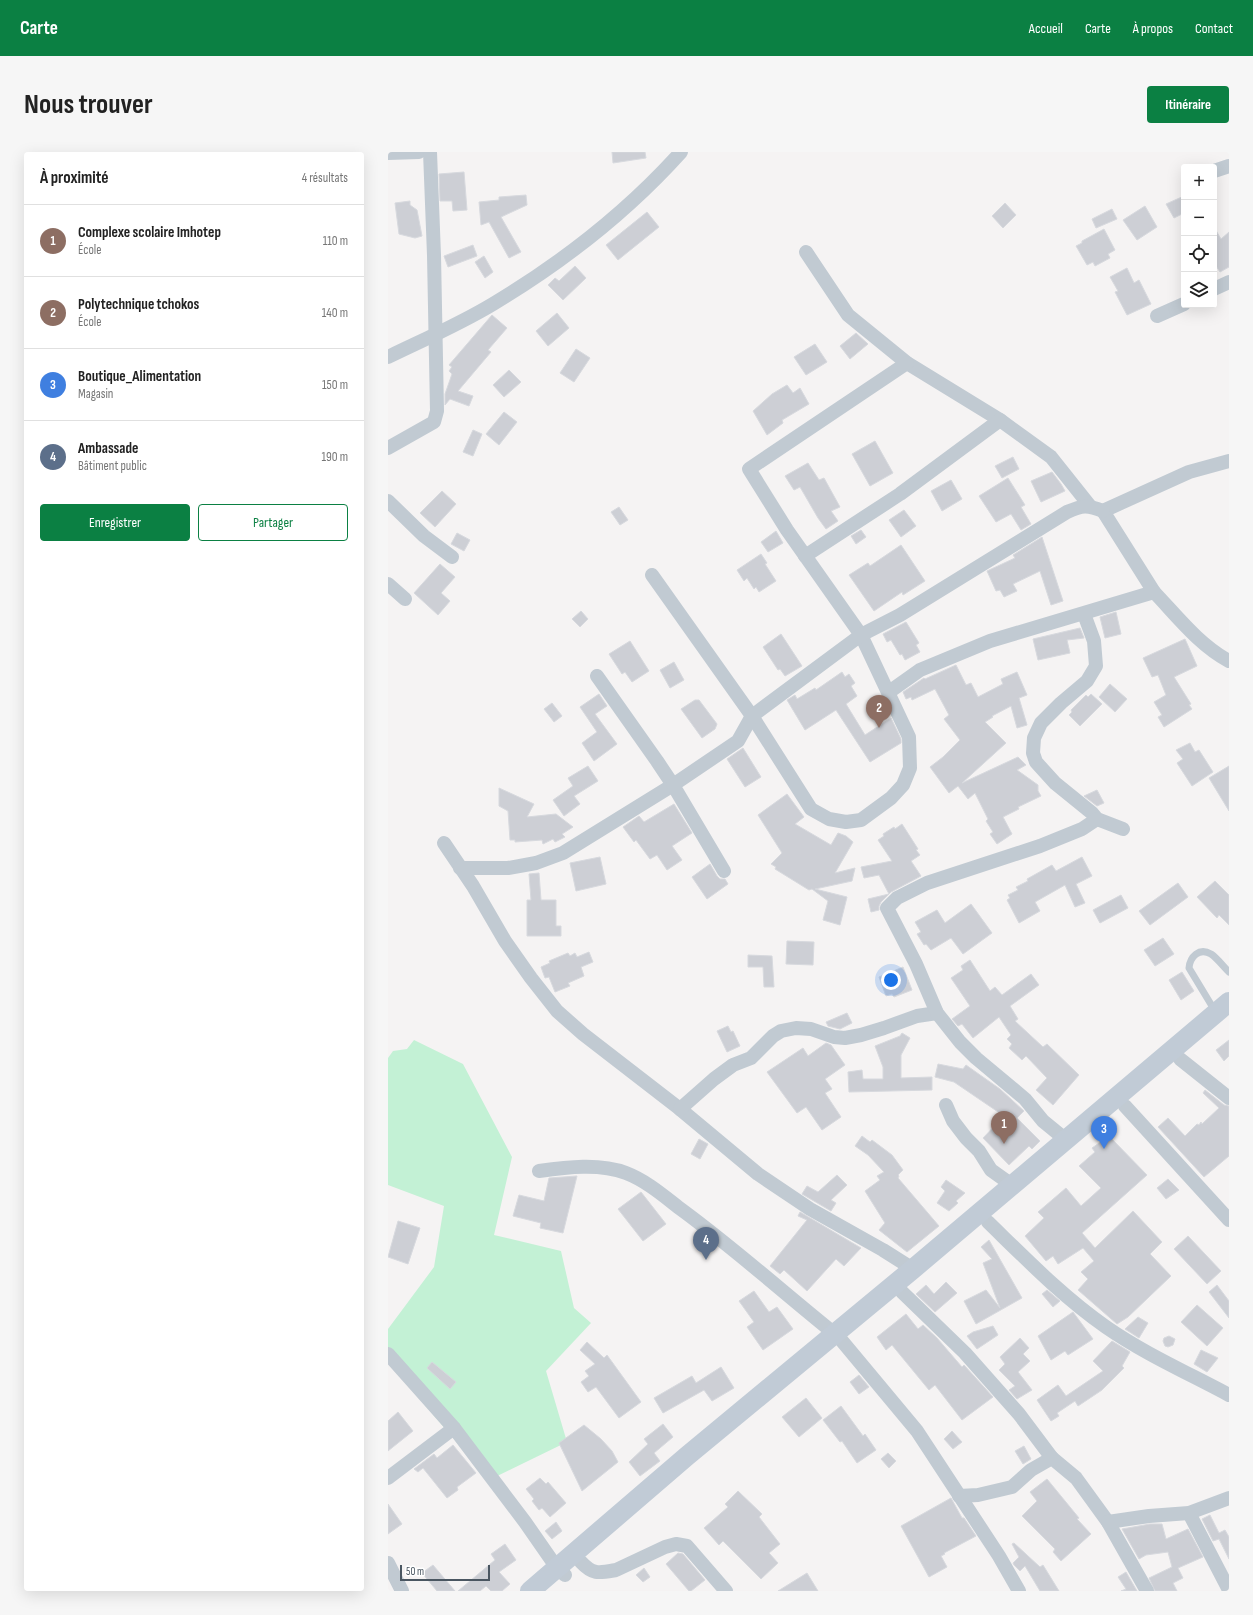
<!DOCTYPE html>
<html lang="fr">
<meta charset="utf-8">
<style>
body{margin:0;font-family:"Sofia Sans Condensed",sans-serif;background:#f6f6f6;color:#222}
.controls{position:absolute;right:12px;top:12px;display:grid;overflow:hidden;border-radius:4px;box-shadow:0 4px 16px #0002}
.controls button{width:36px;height:36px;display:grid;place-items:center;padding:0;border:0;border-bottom:1px solid #e0e0e0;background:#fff;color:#222;font:20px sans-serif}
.scale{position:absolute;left:12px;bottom:10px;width:90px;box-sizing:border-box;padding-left:4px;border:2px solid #4a5661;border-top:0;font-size:11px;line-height:14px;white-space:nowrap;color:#4a5661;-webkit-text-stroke:3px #fff;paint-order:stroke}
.you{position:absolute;left:503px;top:828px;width:14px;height:14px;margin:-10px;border:3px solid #fff;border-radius:50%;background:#1a73e8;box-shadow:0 0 0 6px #1a73e833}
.badge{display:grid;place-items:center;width:26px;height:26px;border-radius:50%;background:#0b8043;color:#fff;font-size:13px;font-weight:700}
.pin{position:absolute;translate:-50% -33px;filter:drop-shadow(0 1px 2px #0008)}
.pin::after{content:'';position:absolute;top:21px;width:14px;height:12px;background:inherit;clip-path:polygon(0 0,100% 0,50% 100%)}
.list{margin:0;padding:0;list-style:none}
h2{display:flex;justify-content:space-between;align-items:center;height:52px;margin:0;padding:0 16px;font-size:17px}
h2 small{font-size:13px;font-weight:400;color:#767676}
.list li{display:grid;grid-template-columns:26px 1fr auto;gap:12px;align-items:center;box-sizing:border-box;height:72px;padding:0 16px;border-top:1px solid #e0e0e0}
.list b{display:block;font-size:15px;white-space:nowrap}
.list p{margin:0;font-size:13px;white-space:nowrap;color:#767676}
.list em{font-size:13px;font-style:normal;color:#767676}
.actions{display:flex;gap:8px;padding:12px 16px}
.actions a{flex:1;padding:9px 0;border:1px solid #0b8043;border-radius:4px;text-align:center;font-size:14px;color:#0b8043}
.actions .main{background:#0b8043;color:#fff}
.icon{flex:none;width:22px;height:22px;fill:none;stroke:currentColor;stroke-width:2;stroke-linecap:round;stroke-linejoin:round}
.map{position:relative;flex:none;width:841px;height:1439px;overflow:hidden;border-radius:4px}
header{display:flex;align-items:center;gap:24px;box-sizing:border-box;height:56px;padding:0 20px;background:#0b8043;color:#fff}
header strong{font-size:19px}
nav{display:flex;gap:22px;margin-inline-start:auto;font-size:14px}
.intro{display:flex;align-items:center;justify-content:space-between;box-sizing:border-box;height:96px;padding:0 24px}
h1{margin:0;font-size:28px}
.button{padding:10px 18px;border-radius:4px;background:#0b8043;color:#fff;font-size:14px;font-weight:700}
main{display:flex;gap:24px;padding:0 24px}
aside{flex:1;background:#fff;border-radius:4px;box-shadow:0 4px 16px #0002}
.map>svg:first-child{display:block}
.green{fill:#c3f1d5}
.building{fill:#cdcfd5;stroke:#d7d9de}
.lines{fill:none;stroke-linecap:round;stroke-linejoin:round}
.service{stroke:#c1cad2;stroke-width:7}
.minor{stroke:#c1cad2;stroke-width:14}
.secondary{stroke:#c1cbd6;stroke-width:20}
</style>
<header>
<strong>Carte</strong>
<nav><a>Accueil</a><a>Carte</a><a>À propos</a><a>Contact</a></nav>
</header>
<div class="intro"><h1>Nous trouver</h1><a class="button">Itinéraire</a></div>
<main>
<aside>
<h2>À proximité<small>4 résultats</small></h2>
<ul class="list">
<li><span class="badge" style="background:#8d6e63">1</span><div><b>Complexe scolaire Imhotep</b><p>École</p></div><em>110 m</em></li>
<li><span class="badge" style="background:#8d6e63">2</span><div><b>Polytechnique tchokos</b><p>École</p></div><em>140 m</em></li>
<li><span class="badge" style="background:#3f7fe0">3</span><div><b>Boutique_Alimentation</b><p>Magasin</p></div><em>150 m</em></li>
<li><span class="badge" style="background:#5c6f8a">4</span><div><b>Ambassade</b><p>Bâtiment public</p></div><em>190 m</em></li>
</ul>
<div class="actions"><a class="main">Enregistrer</a><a>Partager</a></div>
</aside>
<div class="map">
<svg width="841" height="1439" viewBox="0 0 841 1439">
<rect width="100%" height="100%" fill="#f5f3f3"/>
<polygon class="green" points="26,888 75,912 124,1005 106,1083 173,1099 186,1156 203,1171 158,1219 179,1290 101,1328 0,1210 0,1177 46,1115 56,1054 0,1033 0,906 5,899 19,897"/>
<g class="building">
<polygon points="224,0 257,0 258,6 225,11"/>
<polygon points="76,20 79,58 65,59 64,49 52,49 51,22"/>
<polygon points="138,43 139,53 113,65 133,100 121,106 101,70 93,73 91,50 111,48 111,45"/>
<polygon points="796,44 796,61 786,66 778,52"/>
<polygon points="22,49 22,53 29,58 34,84 27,86 11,82 7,51"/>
<polygon points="617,51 628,63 615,76 604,64"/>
<polygon points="757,54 769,75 749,88 735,68"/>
<polygon points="724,57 729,67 708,76 704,67"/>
<polygon points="259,60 271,75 230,108 218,93"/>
<polygon points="826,75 833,87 841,80 841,115 832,120 826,111"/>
<polygon points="716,77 727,98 720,102 722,106 707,114 705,110 699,113 688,94 694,91 694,89"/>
<polygon points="85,93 89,104 60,115 56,104"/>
<polygon points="96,104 105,120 97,126 87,110"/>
<polygon points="187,114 198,126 175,148 160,133 167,126 171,129"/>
<polygon points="739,116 746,131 751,128 763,152 739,163 727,140 730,139 722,125"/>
<polygon points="169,161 181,176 160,194 148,179"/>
<polygon points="104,163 119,176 100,198 103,200 70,239 85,244 81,254 62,247 57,253 57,242 64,222 61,219 64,215 61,213"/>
<polygon points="468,181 480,192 462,207 452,194"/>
<polygon points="427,192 439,210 418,223 406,205"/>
<polygon points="188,197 202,206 186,230 172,221"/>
<polygon points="121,218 133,230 116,245 105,233"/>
<polygon points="399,233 405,241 412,236 421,252 394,268 395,271 379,283 365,259 384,242"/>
<polygon points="116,260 129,270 111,293 98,282"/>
<polygon points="85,278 94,282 85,304 75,300"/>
<polygon points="487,289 505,321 482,334 464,302"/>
<polygon points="625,305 631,317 614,326 607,314"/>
<polygon points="420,311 431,328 436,326 452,355 443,359 450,369 438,377 430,366 412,335 406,338 397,324"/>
<polygon points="664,320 673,332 677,339 653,350 643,329"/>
<polygon points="620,326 637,353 633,355 643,372 633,378 623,362 608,370 591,344"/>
<polygon points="563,328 574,347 554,359 543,339"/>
<polygon points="54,339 68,352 47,375 32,361"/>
<polygon points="231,355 240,368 232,373 223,360"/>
<polygon points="516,358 528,374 513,385 501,368"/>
<polygon points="473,378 478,385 468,392 463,384"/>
<polygon points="388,379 395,391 380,400 373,390"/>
<polygon points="69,381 82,388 76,399 63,392"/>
<polygon points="654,385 675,449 663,453 652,419 625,432 629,439 616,445 612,438 608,439 599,419 627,406 625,403"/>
<polygon points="513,393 537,429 515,443 514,440 486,459 461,423 480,411 482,414"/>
<polygon points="373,402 379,411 377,412 388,429 371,440 368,435 366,437 359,426 356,429 349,418"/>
<polygon points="52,412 67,425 53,441 62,449 50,463 26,441"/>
<polygon points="193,459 200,467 192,475 184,467"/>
<polygon points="728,460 733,482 717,486 712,465"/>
<polygon points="518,470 531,491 528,493 532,500 517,508 514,502 512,503 503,488 499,490 495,482"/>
<polygon points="692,476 696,486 679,488 682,501 650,508 645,487"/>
<polygon points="393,482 414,514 397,524 392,517 390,518 375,495"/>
<polygon points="797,487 809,514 786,525 803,552 801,553 804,557 776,575 770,565 774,563 766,550 778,543 770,523 764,525 755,506"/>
<polygon points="242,489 261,519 244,530 237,520 234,522 221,502"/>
<polygon points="286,510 296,528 282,536 272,518"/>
<polygon points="568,513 578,533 583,531 590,545 615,532 613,527 629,520 639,543 631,546 639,573 629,576 623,554 604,564 605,565 597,570 618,591 574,631 630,605 638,613 629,618 650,633 650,639 653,644 630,655 631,657 615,665 624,682 609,692 602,682 605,680 598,669 600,667 587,641 580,647 570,634 561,641 542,615 555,605 572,588 556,567 561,563 547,537 524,548 523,545 518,547 515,540 536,526 537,527"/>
<polygon points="454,520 457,525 461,522 467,531 463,534 469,544 458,552 477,583 503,566 513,587 513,591 482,610 448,558 417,578 399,548 407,543 409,547 427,536 428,538"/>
<polygon points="722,532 739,547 727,560 711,545"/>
<polygon points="211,542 219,554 207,562 229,592 206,609 194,591 209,580 192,555"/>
<polygon points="703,542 714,552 692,574 681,563 684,560 683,558 698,543 700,545"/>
<polygon points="307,548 311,548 329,572 327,577 314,586 293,557"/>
<polygon points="164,551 174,564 166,570 156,557"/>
<polygon points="802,591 807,600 811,598 825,620 804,634 789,611 795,607 788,598"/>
<polygon points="355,596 373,625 357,635 339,607"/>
<polygon points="200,614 210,629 186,644 192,652 176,664 165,648 185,634 180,626"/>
<polygon points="841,614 841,659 821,626"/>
<polygon points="111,636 146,652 139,665 168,662 185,675 174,682 177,685 167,690 165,687 155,692 154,688 127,690 127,688 122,688 120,659 111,654"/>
<polygon points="709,638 716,651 709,654 696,644"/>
<polygon points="399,642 416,665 407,672 443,693 450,681 458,684 465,690 447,721 467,716 464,729 427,737 459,745 452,773 435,768 440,749 424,737 421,738 387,717 388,715 383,712 394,701 370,663"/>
<polygon points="286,652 304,681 284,694 294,708 279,718 269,703 262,707 248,688 246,690 235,675 251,664 256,670"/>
<polygon points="514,672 530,697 528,698 532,703 523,709 533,724 503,740 493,750 491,754 491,758 483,760 480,747 501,742 491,723 476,726 473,715 504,709 490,688 496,684 495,682 506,675 507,677"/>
<polygon points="212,705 218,732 188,739 182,711"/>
<polygon points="694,705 704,724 688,732 697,751 687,755 677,733 647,750 652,759 631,771 619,748 622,746 620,743 630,738 628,735 640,729 639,727 664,713 668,719"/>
<polygon points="322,712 329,724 332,727 337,727 340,732 319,747 304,725"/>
<polygon points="151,721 153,748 168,748 168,774 173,774 173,784 139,784 139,748 143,748 141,722"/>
<polygon points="827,729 841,743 841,773 831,763 829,766 809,745"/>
<polygon points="790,731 800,745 762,773 751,759"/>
<polygon points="733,743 740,756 712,771 705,758"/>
<polygon points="583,752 604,781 575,802 563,786 543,798 538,792 536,793 529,782 533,780 527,770 549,758 557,771"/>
<polygon points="775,786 786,802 767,814 756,798"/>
<polygon points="399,789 426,790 425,813 398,812"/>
<polygon points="201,800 205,810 193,815 196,824 180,831 182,834 167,840 161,825 157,826 153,815 162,811 161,809 180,801 182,804 187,801 189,805"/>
<polygon points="360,803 384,804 386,835 376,835 375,815 360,815"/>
<polygon points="582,808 602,839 607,835 614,843 643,822 651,833 622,854 630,867 627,869 655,895 659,892 691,923 665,953 648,938 659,926 638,904 634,908 621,896 624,892 619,887 623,883 611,865 585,886 574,872 570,874 564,867 582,854 563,826 575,818 573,814"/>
<polygon points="515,815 524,838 506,845 504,842 498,844 491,825"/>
<polygon points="794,820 806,839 793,848 781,828"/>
<polygon points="459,861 464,871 452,877 440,874 438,870"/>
<polygon points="340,874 343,880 345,879 352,894 339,900 329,879"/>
<polygon points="514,881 522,886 513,903 513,926 544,925 544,938 461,940 460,920 474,918 475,927 495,927 495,915 487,894 512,884"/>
<polygon points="841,888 841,904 836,909 828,898"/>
<polygon points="438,891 443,893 457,913 437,927 444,937 437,941 453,965 434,978 418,955 409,961 379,920 415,896 420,904"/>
<polygon points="550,912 575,917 578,913 612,937 636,959 629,966 652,989 644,997 641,994 621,1013 595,986 616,964 566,930 547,925"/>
<polygon points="817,938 836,953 841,954 841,1004 816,1025 770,975 780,966 797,984 809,972 811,973 813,970 814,972 831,956 815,941"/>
<polygon points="474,984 482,990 484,988 504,1003 515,1018 510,1023 511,1024 510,1026 551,1074 519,1100 491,1078 497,1071 477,1039 492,1028 489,1024 496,1020 480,1003 467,994"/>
<polygon points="721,984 759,1023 694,1081 707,1096 745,1059 774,1090 762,1102 783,1124 740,1165 729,1172 690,1138 700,1127 693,1120 706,1109 695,1096 670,1112 665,1104 658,1109 637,1084 656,1066 650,1060 678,1036 693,1054 713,1036 691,1014 707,1000 704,996"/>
<polygon points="311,987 320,992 312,1007 303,1002"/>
<polygon points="449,1023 459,1033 443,1048 448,1051 443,1059 414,1042 419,1034 430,1040"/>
<polygon points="189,1024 175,1081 152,1076 153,1071 125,1064 131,1043 156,1049 161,1026"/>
<polygon points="780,1027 791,1038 778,1047 769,1036"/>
<polygon points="558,1028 577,1041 568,1049 570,1051 561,1059 549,1051 557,1039 553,1035"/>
<polygon points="253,1040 278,1072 255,1089 230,1057"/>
<polygon points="412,1060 473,1096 456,1114 448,1107 419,1139 396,1118 392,1122 382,1114 419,1068 410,1064"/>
<polygon points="10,1069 32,1076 20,1112 0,1105"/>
<polygon points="800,1084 833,1119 819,1132 786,1097"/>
<polygon points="601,1088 634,1146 588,1172 576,1149 598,1138 612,1156 595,1111 604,1107 593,1095"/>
<polygon points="558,1130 569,1141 547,1160 528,1142 538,1133 546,1142"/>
<polygon points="829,1133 841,1149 841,1166 821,1140"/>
<polygon points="659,1138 672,1149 665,1155 654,1142"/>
<polygon points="366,1139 381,1160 389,1155 405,1177 375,1198 359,1175 366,1170 351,1149"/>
<polygon points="809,1153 835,1176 819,1194 793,1170"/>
<polygon points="685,1160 705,1187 680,1203 677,1199 663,1208 650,1184"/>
<polygon points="518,1162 530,1177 535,1173 549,1186 574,1215 576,1213 605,1245 574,1268 547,1233 541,1238 504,1193 498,1198 489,1185"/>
<polygon points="750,1165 760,1171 751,1186 737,1177"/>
<polygon points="605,1174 610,1183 589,1197 579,1184 585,1180"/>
<polygon points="781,1184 787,1187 785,1193 780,1195 777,1194 775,1189 776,1186"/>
<polygon points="632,1186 641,1196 635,1202 642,1209 630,1220 644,1238 629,1247 621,1238 627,1234 611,1218 617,1212 612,1205"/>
<polygon points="724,1189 742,1200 734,1214 736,1216 714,1238 690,1254 687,1249 669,1261 671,1264 663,1269 649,1248 670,1233 678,1244 715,1219 705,1209"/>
<polygon points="199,1190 216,1206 219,1203 253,1250 231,1266 208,1235 200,1240 193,1230 201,1224 197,1219 207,1212 192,1198"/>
<polygon points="813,1198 830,1206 819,1220 806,1212"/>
<polygon points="44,1210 68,1230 62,1237 39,1216"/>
<polygon points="333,1215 346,1236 324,1249 316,1238 275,1261 266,1246 304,1224 308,1231"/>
<polygon points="471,1223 481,1235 471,1242 462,1230"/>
<polygon points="418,1246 434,1266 411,1285 394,1265"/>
<polygon points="453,1254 475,1284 477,1282 488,1298 469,1311 454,1289 452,1290 435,1268"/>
<polygon points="10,1260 25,1279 0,1299 0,1269"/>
<polygon points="275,1272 285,1285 266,1301 272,1309 252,1324 241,1310 260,1292 256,1287"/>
<polygon points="196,1273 213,1287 224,1299 230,1310 194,1339 171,1291"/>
<polygon points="564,1279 574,1290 565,1297 556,1287"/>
<polygon points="65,1293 88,1321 69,1335 70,1338 59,1346 35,1316 30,1320 26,1317 46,1302 49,1306"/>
<polygon points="636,1294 643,1307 635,1312 627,1299"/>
<polygon points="500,1301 508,1309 501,1316 493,1307"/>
<polygon points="152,1326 158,1332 160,1330 178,1351 162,1365 154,1356 151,1358 144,1349 146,1347 138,1337"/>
<polygon points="659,1327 691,1366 689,1367 703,1382 673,1409 665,1400 667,1397 634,1364 649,1349 642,1340"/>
<polygon points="350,1339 374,1362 371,1365 392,1392 381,1401 390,1411 373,1427 335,1389 331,1393 316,1376 340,1355 337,1352"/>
<polygon points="563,1346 574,1366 576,1366 588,1384 556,1401 557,1402 553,1404 559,1415 541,1425 513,1374"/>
<polygon points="0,1352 14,1372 0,1382"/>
<polygon points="822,1363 831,1381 837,1378 841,1385 841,1407 831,1387 825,1389 814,1367"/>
<polygon points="168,1370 174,1379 164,1387 157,1379"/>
<polygon points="762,1372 774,1372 778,1387 800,1377 815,1405 790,1416 795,1426 785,1431 789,1439 767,1439 761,1426 784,1415 780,1400 758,1403 751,1407 734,1377"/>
<polygon points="626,1391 652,1415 655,1413 671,1439 652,1439 637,1414 632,1419 626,1413 625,1411 631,1405 624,1392"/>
<polygon points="117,1392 128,1408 111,1420 122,1432 114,1439 103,1439 98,1434 92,1439 70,1439 107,1408 103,1402"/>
<polygon points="290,1401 295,1402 317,1428 303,1439 301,1439 278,1412"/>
<polygon points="45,1413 67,1439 49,1439 34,1421"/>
<polygon points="256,1416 262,1425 255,1430 248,1423"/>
<polygon points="738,1420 749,1439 733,1439 738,1437 730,1425"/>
<polygon points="419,1421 430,1439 390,1439"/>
</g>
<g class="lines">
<path class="service" d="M827 859 801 816C802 805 811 795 823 802 829 806 835 814 841 820"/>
<g class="minor">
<polyline points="0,1 31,0"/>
<polyline points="826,19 841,14"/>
<polyline points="418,100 460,163 519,211 612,268 663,305 702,354"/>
<polyline points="826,137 841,130"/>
<polyline points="769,164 796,152"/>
<path d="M0 205C35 188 72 172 105 152 175 110 239 60 293 0"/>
<polyline points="0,296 46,270 49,259 46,103 42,0"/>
<polyline points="0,349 36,384 64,405"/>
<polyline points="417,404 512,342 612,268"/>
<polyline points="264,423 364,564 423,657 441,667 458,670 473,668 503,646 515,633 522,616 521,585 473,483 399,378 361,317 519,211"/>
<polyline points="0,432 17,447"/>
<polyline points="766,440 715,359 801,320 841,309"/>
<polyline points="696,462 706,489 708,514 699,529 673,551 653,571 646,586 645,601 648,610 667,631 704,661 709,667 735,677"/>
<path d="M501 540 532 518 602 489 766 440C789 464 811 493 841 509"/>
<polyline points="56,691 85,734 117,789 143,826 169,859 195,882 292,957 370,1022 422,1057 495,1098 525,1117"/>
<polyline points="72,716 120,716 148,711 175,701 285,633 269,609 209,524"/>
<path d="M336 719 285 633 350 589 364 564 473 483 512 463 679 360C695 353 699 353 715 359"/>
<polyline points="792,907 841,946"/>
<polyline points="558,953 565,969 578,986 591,999 603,1018 624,1033"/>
<polyline points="737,954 841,1068"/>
<polyline points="292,957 326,927 345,913 363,906 385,884 393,879 408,876 423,877 446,885 457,886 473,883 496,876 529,864 549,861"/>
<polyline points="677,987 655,969 637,947 588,906 572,890 549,861 528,812 499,756 509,746 539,731 652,694 694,677 709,667"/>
<path d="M151 1019C179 1015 212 1011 238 1021 259 1029 277 1045 294 1058 347 1097 396 1141 447 1182"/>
<path d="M600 1070C638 1107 675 1145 718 1175 757 1202 800 1221 841 1243"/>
<polyline points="514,1140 577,1201 631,1262 664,1306"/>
<polyline points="454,1189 529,1279 611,1404 631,1439"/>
<polyline points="0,1202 66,1276 137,1370 169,1416 177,1423"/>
<polyline points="0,1326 66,1276"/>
<polyline points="571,1344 590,1343 624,1335 643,1318 664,1306 688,1326 720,1370 759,1439"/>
<polyline points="801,1361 841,1438"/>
<polyline points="720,1370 761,1364 801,1361 841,1346"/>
<path d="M193 1410C205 1423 211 1421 228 1418L277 1395 288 1392 299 1394 338 1439"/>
<polyline points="0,1411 14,1439"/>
</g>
<polyline class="secondary" points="142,1439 299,1304 525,1117 841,850"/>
</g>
</svg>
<div class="controls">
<button>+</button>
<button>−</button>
<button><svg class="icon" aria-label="locate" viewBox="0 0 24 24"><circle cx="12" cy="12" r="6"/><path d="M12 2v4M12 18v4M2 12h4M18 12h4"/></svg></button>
<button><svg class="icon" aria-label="layers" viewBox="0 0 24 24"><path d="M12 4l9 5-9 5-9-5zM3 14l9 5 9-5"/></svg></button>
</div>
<div class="scale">50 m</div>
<div class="you"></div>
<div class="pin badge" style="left:616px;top:992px;background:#8d6e63">1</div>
<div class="pin badge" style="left:491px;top:576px;background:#8d6e63">2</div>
<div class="pin badge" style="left:716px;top:997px;background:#3f7fe0">3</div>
<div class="pin badge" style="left:318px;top:1108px;background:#5c6f8a">4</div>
</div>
</main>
